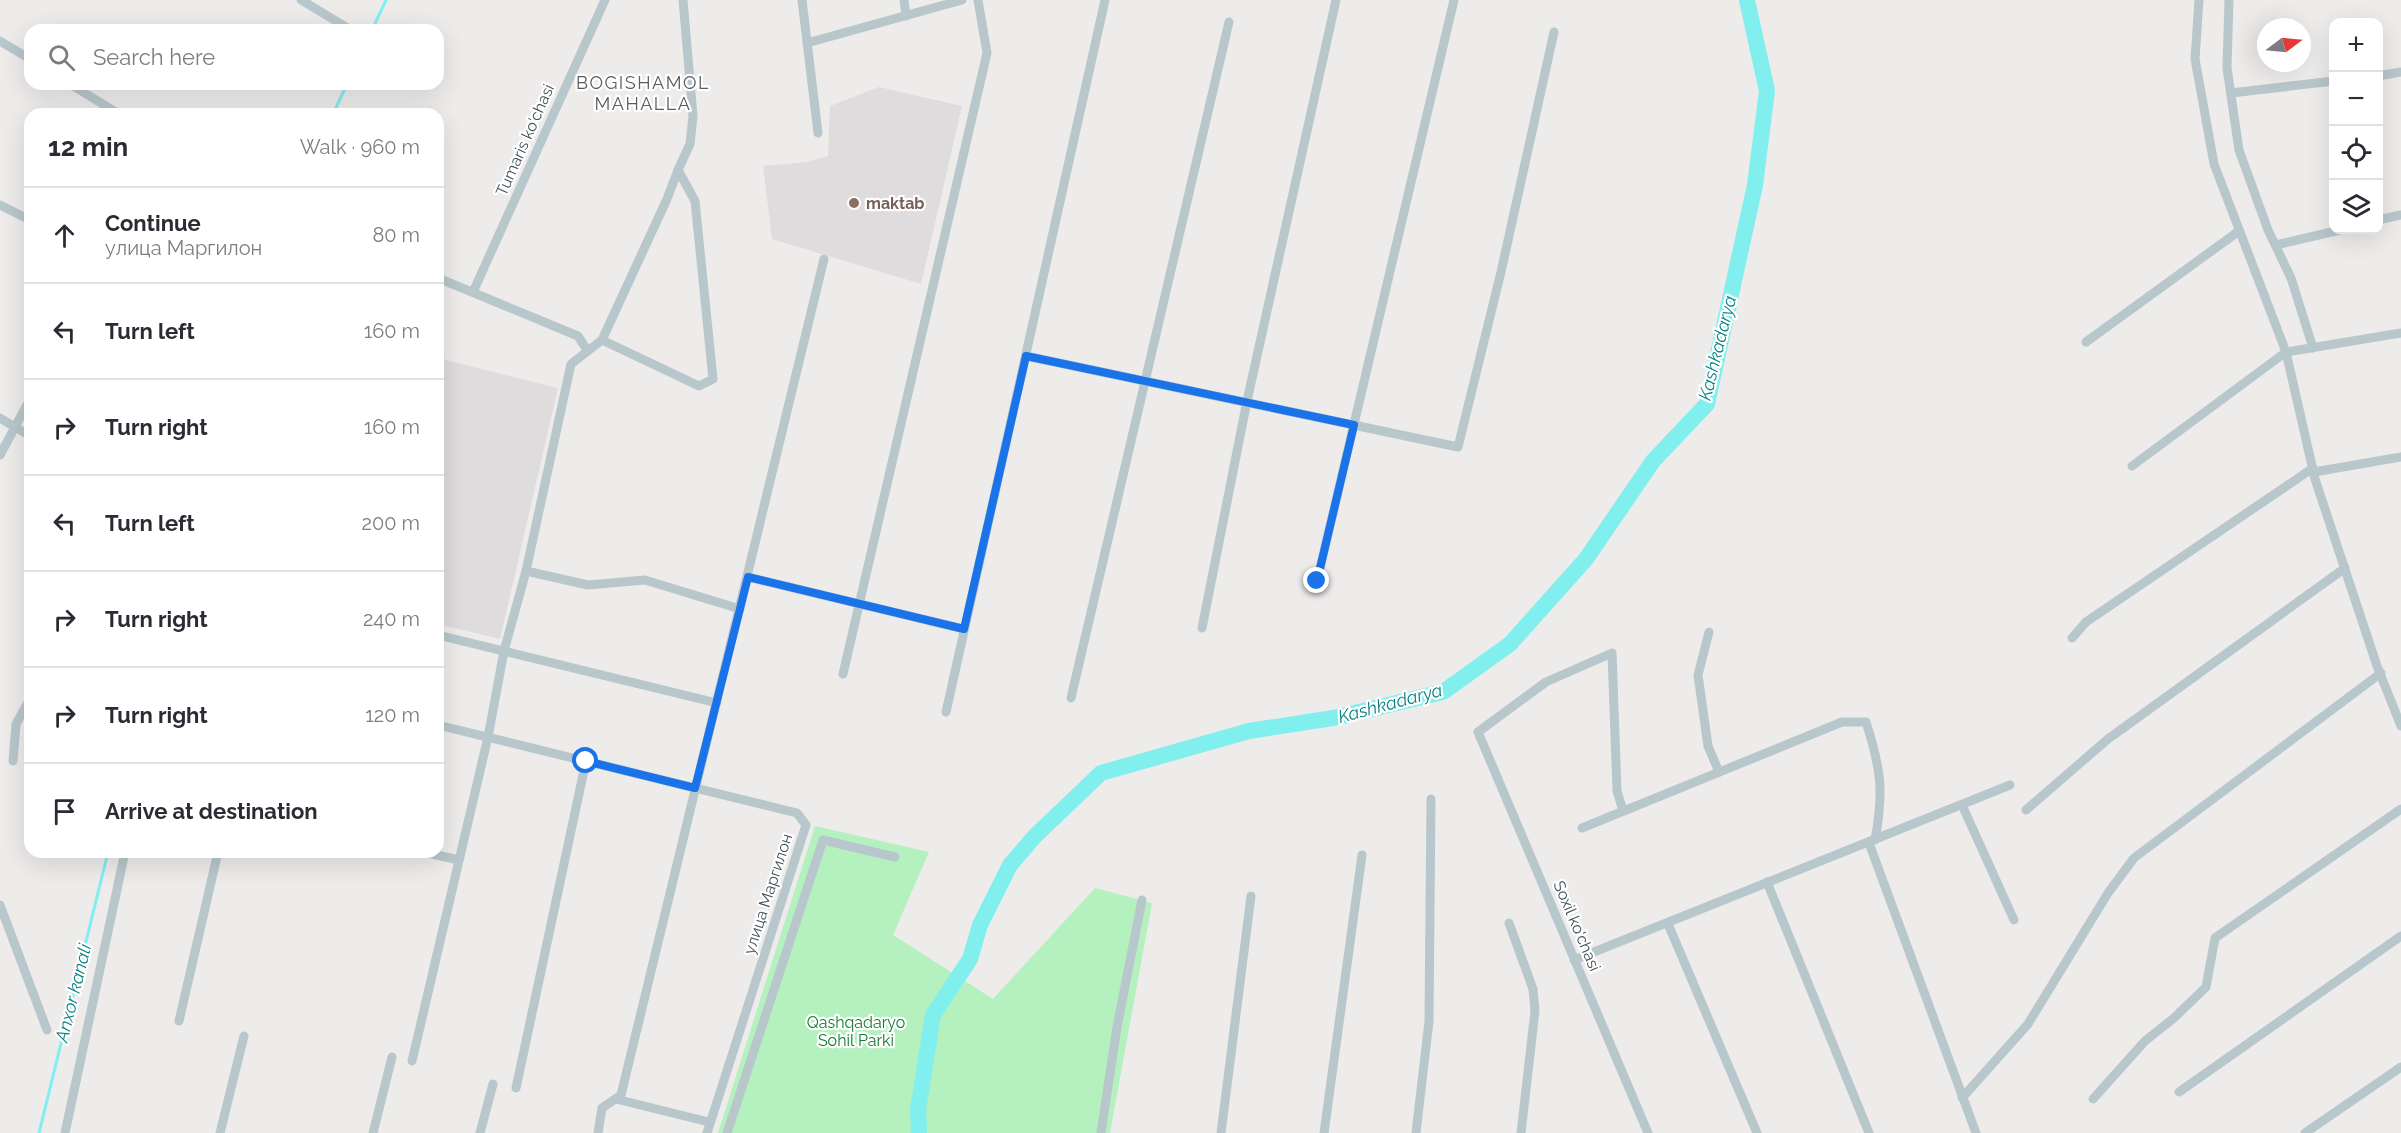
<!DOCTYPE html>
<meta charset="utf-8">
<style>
body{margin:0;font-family:Raleway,sans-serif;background:#f2f2f3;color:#2b2b33}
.controls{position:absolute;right:18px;top:18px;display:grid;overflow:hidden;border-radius:12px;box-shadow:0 6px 24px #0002}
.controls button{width:54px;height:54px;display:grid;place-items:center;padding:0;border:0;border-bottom:2px solid #e1e1e2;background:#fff;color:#2b2b33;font:30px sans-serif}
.compass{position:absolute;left:2257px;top:18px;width:54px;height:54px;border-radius:50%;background:#fff;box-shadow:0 6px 24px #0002;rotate:74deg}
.stop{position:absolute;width:18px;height:18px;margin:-14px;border:4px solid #1a73e8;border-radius:50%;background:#fff}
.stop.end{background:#1a73e8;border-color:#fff;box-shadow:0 2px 6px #0008}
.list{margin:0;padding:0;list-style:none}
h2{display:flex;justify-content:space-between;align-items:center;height:78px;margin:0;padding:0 24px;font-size:26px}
h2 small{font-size:20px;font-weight:400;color:#7c7c81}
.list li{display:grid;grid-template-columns:39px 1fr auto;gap:18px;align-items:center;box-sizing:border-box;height:96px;padding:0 24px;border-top:2px solid #e1e1e2}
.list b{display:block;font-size:22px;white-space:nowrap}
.list p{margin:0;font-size:20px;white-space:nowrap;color:#7c7c81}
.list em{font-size:20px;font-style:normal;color:#7c7c81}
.icon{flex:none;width:33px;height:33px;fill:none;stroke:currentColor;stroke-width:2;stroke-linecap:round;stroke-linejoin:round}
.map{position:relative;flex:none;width:2401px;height:1133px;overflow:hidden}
.search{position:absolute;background:#fff;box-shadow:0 6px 24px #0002;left:24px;top:24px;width:420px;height:66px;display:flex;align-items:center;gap:15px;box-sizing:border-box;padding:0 21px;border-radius:18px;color:#7c7c81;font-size:22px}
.panel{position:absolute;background:#fff;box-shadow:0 6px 24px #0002;left:24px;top:108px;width:420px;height:750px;border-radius:18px}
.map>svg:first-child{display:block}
.education{fill:#dfdcde}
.green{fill:#b5f0bf}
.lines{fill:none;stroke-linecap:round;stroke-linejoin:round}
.stream{stroke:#80efee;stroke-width:3}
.river{stroke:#80efee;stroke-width:16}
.street{stroke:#b8c7cc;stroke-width:9}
.route{stroke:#1a73e8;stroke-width:8}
.education-dot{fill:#8d6e63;stroke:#fff;stroke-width:2}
.labels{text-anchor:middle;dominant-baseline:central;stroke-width:4.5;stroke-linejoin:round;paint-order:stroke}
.street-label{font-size:16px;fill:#435359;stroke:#fff}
.education-label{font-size:16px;font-weight:bold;fill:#785e54;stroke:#fff;text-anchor:start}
.park-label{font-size:16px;fill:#127c30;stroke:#fff}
.neighbourhood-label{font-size:18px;letter-spacing:1.5px;fill:#585d60;stroke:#fff}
.water-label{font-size:18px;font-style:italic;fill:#098382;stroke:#fff}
</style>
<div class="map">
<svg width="2401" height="1133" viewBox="0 0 2401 1133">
<rect width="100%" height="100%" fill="#eeebeb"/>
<g class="education">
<polygon points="879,87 962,106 921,284 772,239 763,166 807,162 828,156 830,106"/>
<polygon points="438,358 558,388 500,639 438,624"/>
</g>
<polygon class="green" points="815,826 929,852 893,935 993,999 1095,888 1152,903 1110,1133 718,1133"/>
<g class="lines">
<g class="stream">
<polyline points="372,30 386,0"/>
<polyline points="333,114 347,84"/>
<polyline points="39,1133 108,852"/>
</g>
<polyline class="river" points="919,1133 918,1110 933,1015 970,959 980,925 1010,865 1035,836 1101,773 1249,731 1333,718 1443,692 1510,644 1586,559 1653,461 1707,404 1755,185 1767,91 1747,0"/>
<g class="street">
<polyline points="301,0 351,30"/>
<polyline points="802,0 818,133"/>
<polyline points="904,0 906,16"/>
<polyline points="2199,0 2195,59 2214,164 2286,352 2315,479 2377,666 2401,726"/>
<polyline points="2229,0 2227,68 2239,150 2268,230 2291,278 2313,348"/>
<polyline points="0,41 30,59"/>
<polyline points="807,43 962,0"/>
<polyline points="2378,76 2401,72"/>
<polyline points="70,84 119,114"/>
<polyline points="2231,93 2334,81"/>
<polyline points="0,205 30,220"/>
<polyline points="2378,220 2401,215"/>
<polyline points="2276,245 2340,230"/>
<polyline points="438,278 578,336 587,350"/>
<polyline points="473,292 605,0"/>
<polyline points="602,340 699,386 713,379 695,201 678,170 690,144 693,116 683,0"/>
<polyline points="2086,342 2239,231"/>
<polyline points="1026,356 1458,447 1501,272 1554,32"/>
<polyline points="0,418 30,436"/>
<polyline points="0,455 30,399"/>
<polyline points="2132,466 2286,352 2401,333"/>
<polyline points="2314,472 2401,457"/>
<polyline points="526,571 588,585 645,580 740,609"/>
<polyline points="748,577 964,629"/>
<polyline points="1317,581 1454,0"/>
<polyline points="1202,628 1247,401 1336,0"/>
<polyline points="1709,632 1698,675 1708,746 1719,772"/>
<polyline points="438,635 717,703"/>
<polyline points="2072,638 2086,622 2313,468"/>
<polyline points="843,674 987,53 978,0"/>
<polyline points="1071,698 1229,22"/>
<polyline points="946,712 1105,0"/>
<polyline points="438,725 797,813 806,825 707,1133"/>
<polyline points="13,761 16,724 30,699"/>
<polyline points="1962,805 2014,920"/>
<polyline points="2026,810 2108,739 2345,568"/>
<polyline points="1623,811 1617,791 1612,653 1546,682 1478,732 1648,1133"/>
<path d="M1582 828 1842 722H1866C1881 769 1884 791 1875 840"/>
<polyline points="1869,843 1976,1133"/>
<polyline points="423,852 459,860"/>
<polyline points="1767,882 1869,1133"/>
<polyline points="0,905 47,1030"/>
<polyline points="1509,923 1533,989 1535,1011 1521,1133"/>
<polyline points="1668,924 1757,1133"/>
<polyline points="1574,960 2010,785"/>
<polyline points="179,1021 218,852"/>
<polyline points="412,1061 488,737 504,651 526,571 571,364 602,340 667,199 678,170"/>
<polyline points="516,1088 586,761"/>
<polyline points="2179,1092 2401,936"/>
<polyline points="1962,1098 2028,1024 2108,893 2134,858 2381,673"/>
<polyline points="616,1099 709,1122"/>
<polyline points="2093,1099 2145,1041 2174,1018 2206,987 2215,938 2401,809"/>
<polyline points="65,1133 125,852"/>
<polyline points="220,1133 244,1036"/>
<polyline points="373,1133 392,1057"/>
<polyline points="480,1133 493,1084"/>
<polyline points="598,1133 602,1108 621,1095 824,259"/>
<polyline points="727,1133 823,840 895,857"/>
<polyline points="1101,1133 1117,1027 1142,900"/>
<polyline points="1221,1133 1251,896"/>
<polyline points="1324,1133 1362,855"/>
<polyline points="1416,1133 1429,1021 1431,799"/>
<polyline points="2305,1133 2401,1067"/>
</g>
</g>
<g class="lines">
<polyline class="route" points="586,761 695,788 748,577 964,629 1026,356 1354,425 1317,581"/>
</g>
<circle class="education-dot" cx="854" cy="203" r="6"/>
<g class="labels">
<g class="street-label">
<text transform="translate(525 140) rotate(-66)">Tumaris ko'chasi</text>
<text transform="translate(768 894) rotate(-72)">улица Маргилон</text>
<text transform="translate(1577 926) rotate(67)">Soxil ko'chasi</text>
</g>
<g class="education-label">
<text x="866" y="203">maktab</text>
</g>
<g class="park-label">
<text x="856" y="1022">Qashqadaryo<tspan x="856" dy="18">Sohil Parki</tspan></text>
</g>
<g class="neighbourhood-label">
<text x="643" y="82">BOGISHAMOL<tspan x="643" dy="21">MAHALLA</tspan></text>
</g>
<g class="water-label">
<text transform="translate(1717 348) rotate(-76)">Kashkadarya</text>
<text transform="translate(1390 703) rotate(-15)">Kashkadarya</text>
<text transform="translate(73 993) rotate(-76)">Anxor kanali</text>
</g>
</g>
</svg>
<div class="controls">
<button>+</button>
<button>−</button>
<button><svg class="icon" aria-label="locate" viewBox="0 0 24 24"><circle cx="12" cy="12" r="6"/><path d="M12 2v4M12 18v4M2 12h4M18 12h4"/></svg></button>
<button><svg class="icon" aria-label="layers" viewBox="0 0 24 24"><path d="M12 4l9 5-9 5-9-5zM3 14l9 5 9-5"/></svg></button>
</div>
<svg class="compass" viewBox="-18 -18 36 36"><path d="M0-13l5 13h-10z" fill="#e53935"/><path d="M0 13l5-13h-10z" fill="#7c7c81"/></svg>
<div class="stop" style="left:586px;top:761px"></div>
<div class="stop end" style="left:1317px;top:581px"></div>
<div class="search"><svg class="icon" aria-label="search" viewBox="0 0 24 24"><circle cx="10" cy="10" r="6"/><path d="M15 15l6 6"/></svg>Search here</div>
<section class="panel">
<h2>12 min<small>Walk · 960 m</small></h2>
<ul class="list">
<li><svg class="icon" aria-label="ahead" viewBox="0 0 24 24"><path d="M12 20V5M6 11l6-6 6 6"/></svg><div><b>Continue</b><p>улица Маргилон</p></div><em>80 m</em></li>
<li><svg class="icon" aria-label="left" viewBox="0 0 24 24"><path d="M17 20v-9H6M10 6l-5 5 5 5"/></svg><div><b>Turn left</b></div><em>160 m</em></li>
<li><svg class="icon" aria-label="right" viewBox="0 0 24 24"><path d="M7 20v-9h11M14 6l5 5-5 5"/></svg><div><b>Turn right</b></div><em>160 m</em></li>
<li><svg class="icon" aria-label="left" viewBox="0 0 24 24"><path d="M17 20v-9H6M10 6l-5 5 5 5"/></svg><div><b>Turn left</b></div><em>200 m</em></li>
<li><svg class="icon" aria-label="right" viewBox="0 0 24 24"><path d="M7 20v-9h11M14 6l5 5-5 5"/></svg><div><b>Turn right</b></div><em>240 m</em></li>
<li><svg class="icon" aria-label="right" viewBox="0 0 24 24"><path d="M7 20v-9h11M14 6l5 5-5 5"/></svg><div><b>Turn right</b></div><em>120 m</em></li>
<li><svg class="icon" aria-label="arrive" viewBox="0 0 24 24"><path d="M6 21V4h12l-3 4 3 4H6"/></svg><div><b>Arrive at destination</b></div></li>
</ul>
</section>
</div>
